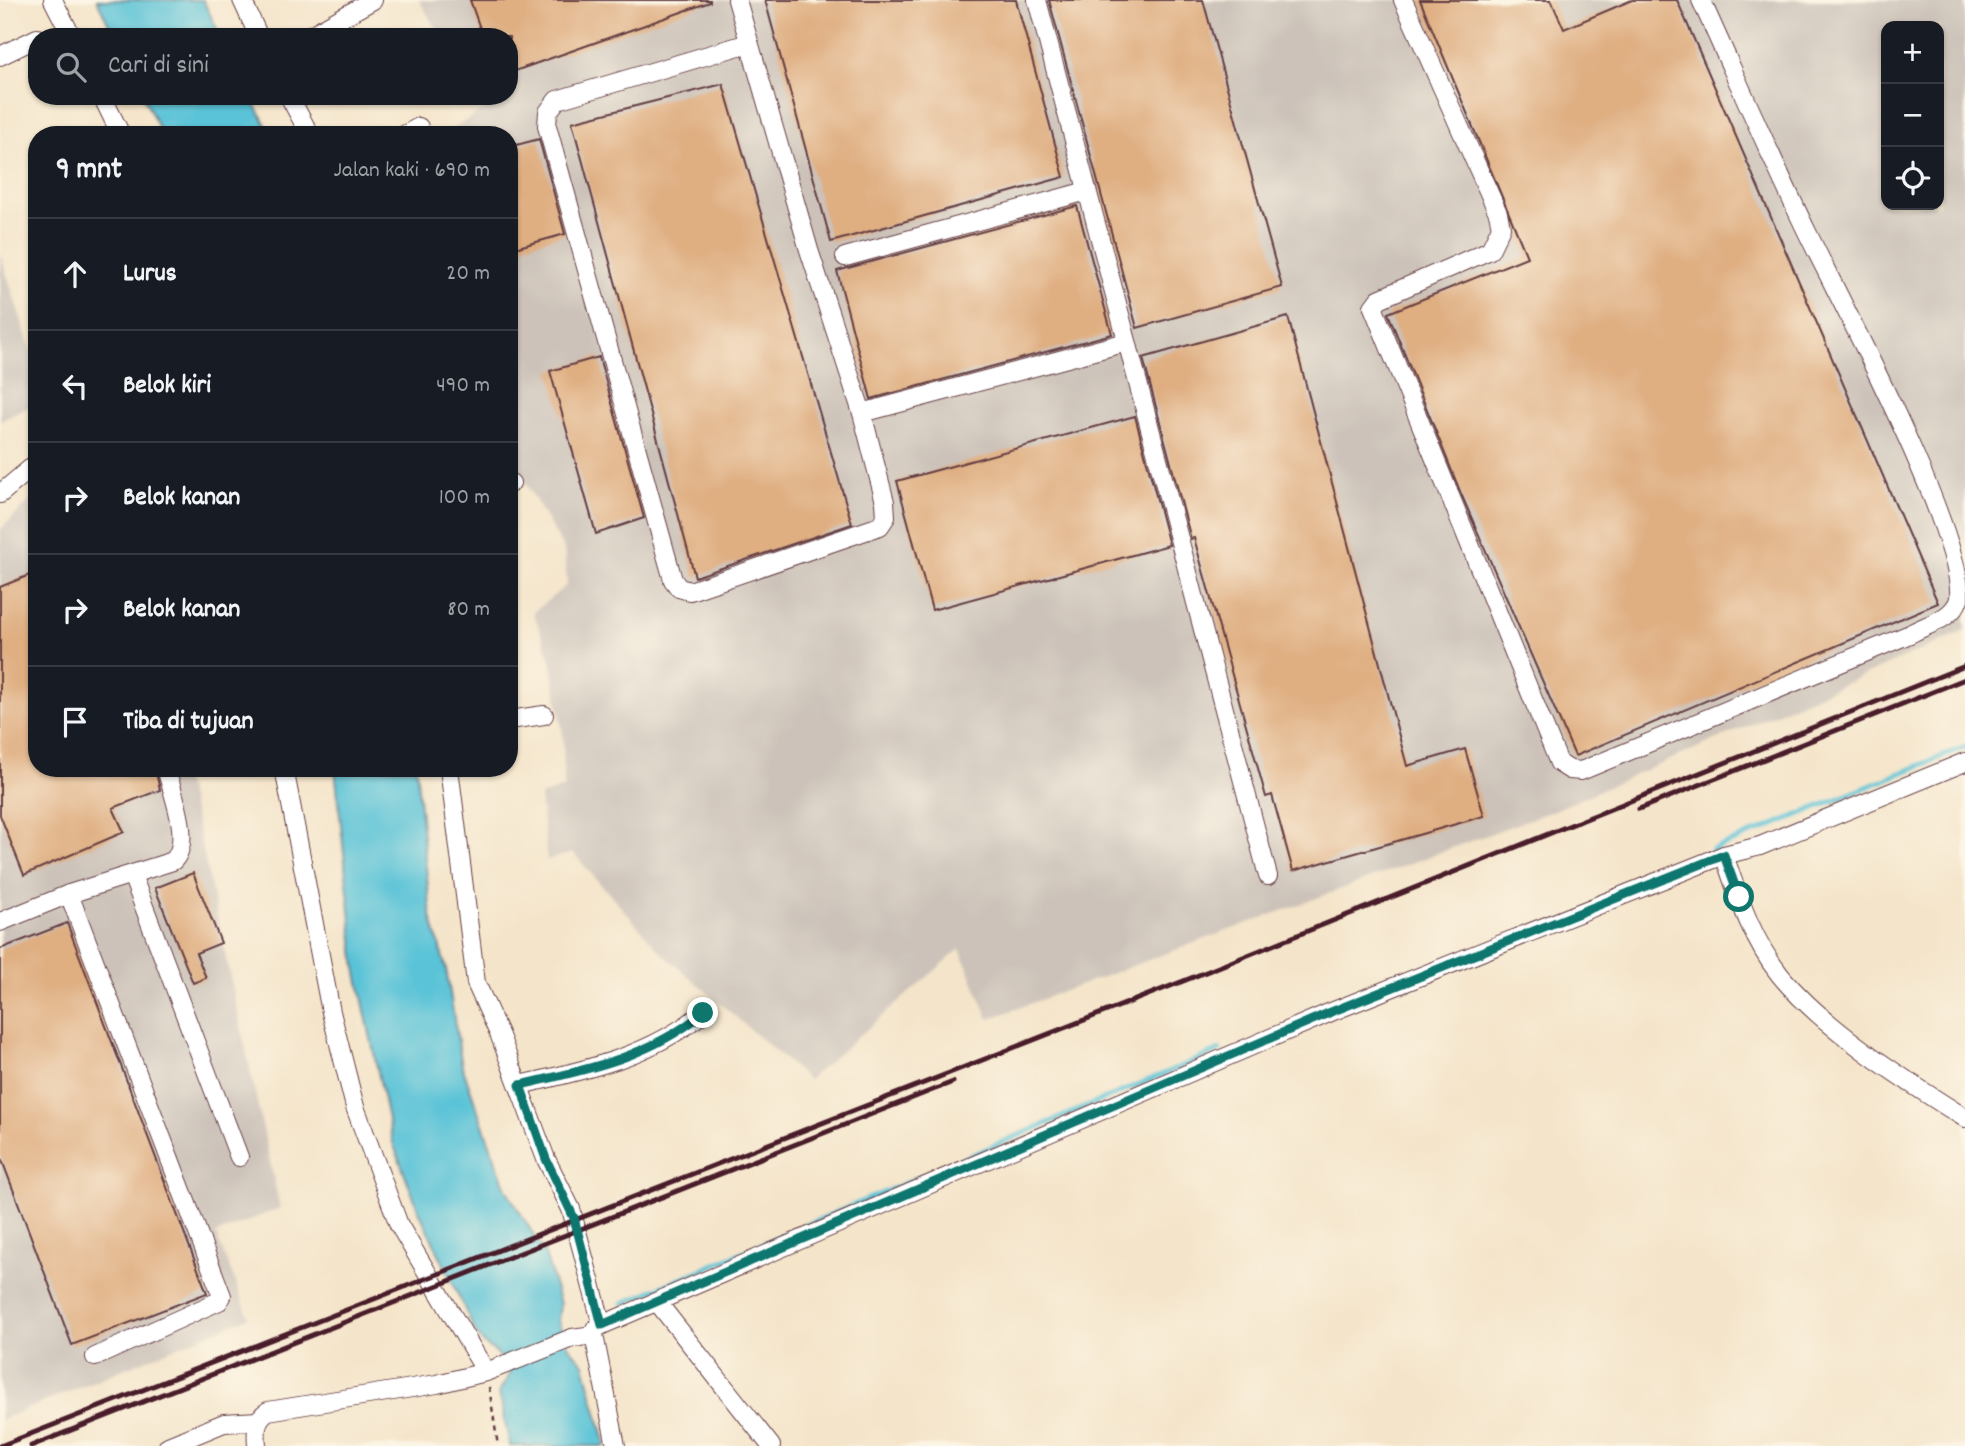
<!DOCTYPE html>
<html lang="id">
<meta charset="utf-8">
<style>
body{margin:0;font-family:Dekko,sans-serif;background:#20242c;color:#f1f3f6}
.controls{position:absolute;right:21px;top:21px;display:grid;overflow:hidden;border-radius:14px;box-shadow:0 2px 5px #0004}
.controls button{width:63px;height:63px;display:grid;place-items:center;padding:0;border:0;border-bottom:2px solid #363941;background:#171b24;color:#f1f3f6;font:35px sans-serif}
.stop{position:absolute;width:21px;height:21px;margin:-16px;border:5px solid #0f766e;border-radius:50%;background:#fff}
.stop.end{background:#0f766e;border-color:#fff;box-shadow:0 2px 7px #0008}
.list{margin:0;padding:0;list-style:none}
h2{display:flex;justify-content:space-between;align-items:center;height:91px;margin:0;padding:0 28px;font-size:30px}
h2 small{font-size:23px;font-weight:400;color:#9ea1a6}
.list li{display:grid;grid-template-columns:46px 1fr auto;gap:21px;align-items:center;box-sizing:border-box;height:112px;padding:0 28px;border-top:2px solid #363941}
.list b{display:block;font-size:26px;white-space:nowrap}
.list em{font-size:23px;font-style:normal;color:#9ea1a6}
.icon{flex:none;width:38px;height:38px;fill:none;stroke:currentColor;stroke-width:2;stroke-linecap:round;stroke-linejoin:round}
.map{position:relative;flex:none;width:1965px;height:1446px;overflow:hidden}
.search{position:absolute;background:#171b24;box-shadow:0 2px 5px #0004;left:28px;top:28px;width:490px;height:77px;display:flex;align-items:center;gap:18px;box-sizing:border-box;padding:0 24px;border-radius:28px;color:#9ea1a6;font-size:26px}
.panel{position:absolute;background:#171b24;box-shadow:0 2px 5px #0004;left:28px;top:126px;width:490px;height:651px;border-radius:28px}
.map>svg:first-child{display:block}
.industrial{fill:#ccc2b9;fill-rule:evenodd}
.water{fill:#5ac3d7;stroke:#527181;stroke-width:2}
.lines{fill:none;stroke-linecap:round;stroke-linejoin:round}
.stream{stroke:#5ac3d7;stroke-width:5}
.building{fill:#dfae81}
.minor-casing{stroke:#643d43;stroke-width:20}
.path{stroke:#643d43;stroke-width:2.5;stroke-dasharray:5 5;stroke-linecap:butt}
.minor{stroke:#fff;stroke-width:18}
.rail{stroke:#4a1f2b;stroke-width:5}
.route{stroke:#0f766e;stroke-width:9}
</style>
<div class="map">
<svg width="1965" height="1446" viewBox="0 0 1965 1446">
<rect width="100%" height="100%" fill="#fcf5e5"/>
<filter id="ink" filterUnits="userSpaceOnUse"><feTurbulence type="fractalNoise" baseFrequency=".0143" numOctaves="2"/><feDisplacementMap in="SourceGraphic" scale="14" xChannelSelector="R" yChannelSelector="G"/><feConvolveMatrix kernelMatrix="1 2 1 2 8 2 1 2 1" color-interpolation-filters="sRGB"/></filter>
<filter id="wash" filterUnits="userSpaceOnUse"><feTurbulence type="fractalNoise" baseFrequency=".00686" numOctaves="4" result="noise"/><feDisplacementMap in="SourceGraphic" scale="28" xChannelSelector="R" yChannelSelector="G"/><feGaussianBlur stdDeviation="1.57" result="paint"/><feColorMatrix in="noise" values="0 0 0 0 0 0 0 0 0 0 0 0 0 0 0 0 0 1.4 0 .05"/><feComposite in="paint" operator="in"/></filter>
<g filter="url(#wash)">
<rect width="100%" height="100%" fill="#f4e4c9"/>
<g class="industrial">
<path d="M419 0H1965V631L1557 809 989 1019 960 949 808 1080 662 953 573 853 547 860 540 796 564 788 563 736 551 659 533 612 567 585 564 549 514 463 509 443 513 421 509 405V135H454L452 129 485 109 478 96H509V37H441ZM1886 26H1939V205H1886Z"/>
<polygon points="0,253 37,369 37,403 0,421"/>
<polygon points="37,494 37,768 182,768 199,833 280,1208 216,1234 249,1317 0,1420 0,530"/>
</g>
<g class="water">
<polygon points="97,0 203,0 221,37 115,37"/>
<polygon points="143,96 251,96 271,135 162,135"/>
<polygon points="335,768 416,768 431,916 446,969 462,1066 506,1189 545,1254 560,1304 558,1321 568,1346 584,1364 606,1446 510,1446 499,1393 510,1374 497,1353 484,1344 476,1333 419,1211 393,1143 356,968"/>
</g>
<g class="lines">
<g class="stream">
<polyline points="1712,850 1965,747"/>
<polyline points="623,1303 1220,1050"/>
</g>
</g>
<g id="blocks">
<g class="building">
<polygon points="470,0 710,0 710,2 509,73 509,37 483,37"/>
<polygon points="765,0 1016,0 1064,177 831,242"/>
<polygon points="1049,0 1203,0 1282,287 1137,328"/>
<polygon points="1420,0 1551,0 1564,29 1632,0 1677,0 1938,603 1575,756 1462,496 1388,313 1527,257"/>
<polygon points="723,84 852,524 695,577 572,122"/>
<polygon points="539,139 565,234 515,248 509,227 509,147"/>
<polygon points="1077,206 1112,334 871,399 837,271"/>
<polygon points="1288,317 1407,766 1465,749 1484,816 1293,871 1272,795 1266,797 1194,538 1191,539 1143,358"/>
<polygon points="599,357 644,518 596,534 550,371"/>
<polygon points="1135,416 1169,545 932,610 897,481"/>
<polygon points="37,572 37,768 155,768 160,790 113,808 124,832 24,875 0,815 0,587"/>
<polygon points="193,873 221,943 196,953 206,978 193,983 155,888"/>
<polygon points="67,923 207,1293 72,1345 0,1155 0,949"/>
</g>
</g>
</g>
<g filter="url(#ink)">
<use href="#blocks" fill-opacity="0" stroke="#643d43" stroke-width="2"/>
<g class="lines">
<defs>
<g id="minor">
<polyline points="53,0 72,37"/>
<polyline points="242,0 259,37"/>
<polyline points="737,0 809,250 862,413 885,502 886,517 880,526 690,591 679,588 673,580 547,126 548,112 557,100 749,43"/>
<polyline points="1037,0 1268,876"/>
<path d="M1403 0 1498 213 1501 227 1490 250 1379 299 1373 307 1559 763 1570 770 1581 771 1910 634C1927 624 1953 619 1959 599 1965 535 1842 304 1809 236 1771 158 1737 79 1701 0"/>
<polyline points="307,37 373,0"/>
<polyline points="0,56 37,38"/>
<polyline points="102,96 121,135"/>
<polyline points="289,96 310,135"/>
<polyline points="404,135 419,127"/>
<polyline points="845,257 1087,191"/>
<polyline points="862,413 1127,342"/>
<polyline points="509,484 511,483"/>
<polyline points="0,494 37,463"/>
<polyline points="509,720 544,715"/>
<polyline points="284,768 331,1012 355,1107 399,1225 486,1372"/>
<polyline points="449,768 476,983 500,1036 546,1159 571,1209 602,1325"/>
<path d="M1724 855C1738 896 1752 940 1780 975 1824 1029 1906 1081 1965 1118"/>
<polyline points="132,875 239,1157"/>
<polyline points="69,894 222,1296 219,1301 95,1357"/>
<path d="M0 922 69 894 173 861C193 841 172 793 166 768"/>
<path d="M520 1085C586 1070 649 1057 703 1013"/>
<polyline points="658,1303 771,1446"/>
<polyline points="168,1446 224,1423 258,1421"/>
<path d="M257 1446C256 1431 255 1419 268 1411L437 1384 486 1372 572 1338 594 1335"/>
<polyline points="616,1446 594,1335 595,1329 602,1325 1331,1012 1724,855 1760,846 1965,762"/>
</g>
</defs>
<use href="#minor" class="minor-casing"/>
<polyline class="path" points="489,1387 498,1446"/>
<use href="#minor" class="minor"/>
<g class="rail">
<polyline points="1639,809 1965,679"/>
<polyline points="0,1446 1186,980 1965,666"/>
<polyline points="31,1446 953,1082"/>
</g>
</g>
</g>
<g class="lines" filter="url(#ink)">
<path class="route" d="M703 1013C650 1057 586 1070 520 1085L546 1159 574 1218 602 1325 1331 1012 1724 855 1739 897"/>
</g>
</svg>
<div class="controls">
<button>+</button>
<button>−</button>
<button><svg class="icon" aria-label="locate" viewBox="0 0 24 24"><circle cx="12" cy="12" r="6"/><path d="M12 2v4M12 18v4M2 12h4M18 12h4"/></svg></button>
</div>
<div class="stop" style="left:1739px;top:897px"></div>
<div class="stop end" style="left:703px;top:1013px"></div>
<div class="search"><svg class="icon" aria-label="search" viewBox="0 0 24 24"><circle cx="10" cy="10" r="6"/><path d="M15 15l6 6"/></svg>Cari di sini</div>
<section class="panel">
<h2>9 mnt<small>Jalan kaki · 690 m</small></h2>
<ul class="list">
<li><svg class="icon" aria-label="ahead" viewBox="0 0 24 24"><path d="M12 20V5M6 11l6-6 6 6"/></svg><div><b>Lurus</b></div><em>20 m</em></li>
<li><svg class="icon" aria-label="left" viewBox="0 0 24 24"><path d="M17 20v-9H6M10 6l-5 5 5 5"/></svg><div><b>Belok kiri</b></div><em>490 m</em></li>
<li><svg class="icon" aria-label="right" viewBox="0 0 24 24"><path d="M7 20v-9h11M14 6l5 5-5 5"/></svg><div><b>Belok kanan</b></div><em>100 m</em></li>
<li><svg class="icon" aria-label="right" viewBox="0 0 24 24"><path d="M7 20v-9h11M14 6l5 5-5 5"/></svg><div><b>Belok kanan</b></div><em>80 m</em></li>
<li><svg class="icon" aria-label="arrive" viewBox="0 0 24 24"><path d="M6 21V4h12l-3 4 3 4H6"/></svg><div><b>Tiba di tujuan</b></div></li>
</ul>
</section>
</div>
